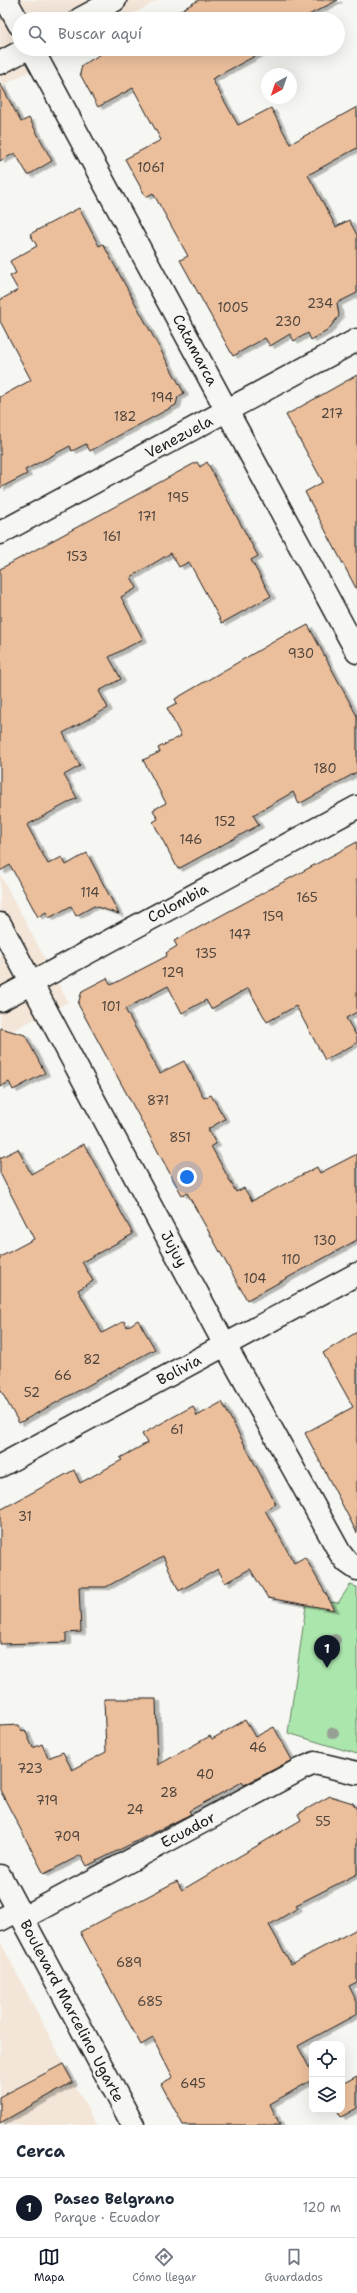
<!DOCTYPE html>
<html lang="es">
<meta charset="utf-8">
<style>
body{margin:0;font-family:"Shantell Sans",sans-serif;background:#f2f2f3;color:#1f2937}
.controls{position:absolute;right:12px;bottom:12px;display:grid;overflow:hidden;border-radius:8px;box-shadow:0 4px 16px #0002}
.controls button{width:36px;height:36px;display:grid;place-items:center;padding:0;border:0;border-bottom:1px solid #e0e1e3;background:#fff;color:#1f2937;font:20px sans-serif}
.compass{position:absolute;left:261px;top:68px;width:36px;height:36px;border-radius:50%;background:#fff;box-shadow:0 4px 16px #0002;rotate:220deg}
.you{position:absolute;left:187px;top:1177px;width:14px;height:14px;margin:-10px;border:3px solid #fff;border-radius:50%;background:#1a73e8;box-shadow:0 0 0 6px #1a73e833}
.badge{display:grid;place-items:center;width:26px;height:26px;border-radius:50%;background:#111827;color:#fff;font-size:13px;font-weight:700}
.pin{position:absolute;translate:-50% -33px;filter:drop-shadow(0 1px 2px #0008)}
.pin::after{content:'';position:absolute;top:21px;width:14px;height:12px;background:inherit;clip-path:polygon(0 0,100% 0,50% 100%)}
.list{margin:0;padding:0;list-style:none}
h2{display:flex;justify-content:space-between;align-items:center;height:52px;margin:0;padding:0 16px;font-size:17px}
h2 small{font-size:13px;font-weight:400;color:#747a83}
.list li{display:grid;grid-template-columns:26px 1fr auto;gap:12px;align-items:center;box-sizing:border-box;height:60px;padding:0 16px;border-top:1px solid #e0e1e3}
.list b{display:block;font-size:15px;white-space:nowrap}
.list p{margin:0;font-size:13px;white-space:nowrap;color:#747a83}
.list em{font-size:13px;font-style:normal;color:#747a83}
.icon{flex:none;width:22px;height:22px;fill:none;stroke:currentColor;stroke-width:2;stroke-linecap:round;stroke-linejoin:round}
.map{position:relative;flex:none;width:357px;height:2125px;overflow:hidden}
.search{position:absolute;background:#fff;box-shadow:0 4px 16px #0002;left:12px;right:12px;top:12px;height:44px;display:flex;align-items:center;gap:10px;box-sizing:border-box;padding:0 14px;border-radius:22px;color:#747a83;font-size:15px}
.sheet{height:112px;background:#fff}
nav{display:flex;justify-content:space-around;align-items:center;box-sizing:border-box;height:56px;border-top:1px solid #e0e1e3;background:#fff;font-size:11px;color:#747a83}
nav a{display:grid;justify-items:center;gap:2px}
nav .on{color:#111827}
.map>svg:first-child{display:block}
.built{fill:#f3e6d8}
.green{fill:#abe6ac;stroke:#648164}
.building{fill:#ecbf9c;stroke:#1c1c1c;filter:url(#shadow)}
.lines{fill:none;stroke-linecap:round;stroke-linejoin:round}
.minor-casing{stroke:#1c1c1c;stroke-width:25}
.major-casing{stroke:#1c1c1c;stroke-width:25}
.minor{stroke:#f6f6f2;stroke-width:22}
.major{stroke:#f6f6f2;stroke-width:22}
.tree{fill:#96a094}
.labels{text-anchor:middle;dominant-baseline:central;stroke-width:4;stroke-linejoin:round;paint-order:stroke}
.number-label{font-size:13px;fill:#50453c}
.street-label{font-size:15px;fill:#1c1c1c;stroke:#f6f6f2}
</style>
<div class="map">
<svg width="357" height="2125" viewBox="0 0 357 2125">
<defs>
<filter id="shadow"><feDropShadow dx="4.5" dy="2.5" stdDeviation="0" flood-color="#0004"/></filter>
</defs>
<rect width="100%" height="100%" fill="#f6f6f2"/>
<filter id="ink" filterUnits="userSpaceOnUse"><feTurbulence type="fractalNoise" baseFrequency=".025" numOctaves="2"/><feDisplacementMap in="SourceGraphic" scale="8" xChannelSelector="R" yChannelSelector="G"/><feConvolveMatrix kernelMatrix="1 2 1 2 8 2 1 2 1" color-interpolation-filters="sRGB"/></filter>
<g filter="url(#ink)">
<g class="built">
<polygon points="0,0 158,0 124,19 19,19 19,49 70,49 0,87"/>
<polygon points="0,874 68,1002 0,1037"/>
<polygon points="0,1941 96,2125 0,2125"/>
</g>
<polygon class="green" points="350,1585 357,1587 357,1754 288,1733 307,1599 338,1603"/>
<g class="building">
<polygon points="199,0 338,0 301,19 165,19"/>
<polygon points="110,49 268,49 212,79 238,125 271,108 290,144 357,107 357,148 308,175 336,227 349,220 357,235 357,293 337,303 339,316 327,331 311,340 308,333 294,341 290,334 270,346 265,338 233,356 180,260 188,256 153,193 146,197 125,159 161,140 133,88 98,107 80,74 82,65"/>
<polygon points="0,83 21,122 29,118 52,161 28,175 15,153 0,161"/>
<polygon points="79,208 99,246 103,244 184,393 178,397 176,405 90,451 86,444 72,451 70,446 25,470 27,474 0,488 0,397 31,380 0,321 0,300 18,290 10,276 16,273 10,261 37,246 30,234"/>
<polygon points="357,375 357,590 305,492 323,482 286,415"/>
<polygon points="197,462 200,467 207,462 258,556 251,560 271,596 222,623 189,562 179,567 171,553 131,577 137,588 121,597 143,639 109,657 121,679 99,691 108,708 63,733 80,766 64,775 77,798 27,825 48,864 62,857 66,865 87,853 119,914 94,906 76,916 71,906 49,918 46,912 38,917 10,865 0,871 0,569"/>
<polygon points="308,625 357,716 357,772 299,804 293,792 253,815 259,825 178,869 153,822 158,819 153,810 166,803 143,760 160,752 158,748 181,736 167,708 177,703 175,699 292,631 293,633"/>
<polygon points="357,842 357,1012 346,1018 357,1037 357,1043 325,1060 296,1006 267,1022 248,988 211,1009 206,1000 182,1013 168,986 125,1009 160,1073 184,1061 204,1098 211,1095 225,1119 208,1129 216,1144 211,1146 236,1192 244,1188 252,1201 317,1167 320,1173 357,1154 357,1240 247,1300 187,1193 182,1195 168,1170 78,1004 82,991 107,978 111,985 167,956 166,953 177,946 174,941"/>
<polygon points="0,1028 25,1035 45,1073 13,1090 9,1082 0,1087"/>
<polygon points="84,1144 133,1234 82,1262 93,1281 78,1290 102,1333 124,1321 127,1327 138,1320 155,1349 19,1423 0,1389 0,1257 34,1239 0,1173 0,1158 18,1149 31,1174"/>
<polygon points="357,1332 357,1533 305,1433 353,1407 323,1353"/>
<polygon points="222,1402 276,1504 265,1510 294,1563 305,1557 335,1610 268,1598 250,1569 225,1583 218,1569 179,1591 163,1556 106,1587 79,1587 81,1632 66,1633 66,1642 0,1644 0,1510 74,1470 80,1483 122,1460 120,1458 147,1443 142,1434 193,1406 197,1416"/>
<polygon points="104,1699 156,1699 158,1765 210,1736 212,1739 245,1720 255,1737 274,1727 292,1760 244,1785 242,1782 189,1811 191,1814 87,1866 81,1855 44,1874 0,1790 0,1726 19,1725 22,1731 25,1730 33,1748 42,1744 48,1758 63,1752 72,1770 106,1752"/>
<polygon points="330,1796 353,1803 357,1810 357,1874 296,1905 298,1908 269,1925 291,1964 357,1929 357,1982 349,1986 357,2002 357,2014 298,2046 312,2073 312,2080 270,2104 280,2125 183,2125 161,2084 173,2077 153,2038 141,2045 80,1932 177,1881 182,1890 301,1820 298,1814"/>
<polygon points="63,2064 73,2082 0,2123 0,2097"/>
<polygon points="357,2076 357,2108 341,2117 337,2110 342,2110 342,2084"/>
</g>
<g class="lines">
<defs>
<g id="minor">
<polyline points="6,0 19,24"/>
<polyline points="80,19 115,0"/>
<polyline points="32,49 357,652"/>
<polyline points="0,63 26,49"/>
<polyline points="0,533 357,340"/>
<polyline points="0,924 225,1345 340,1553 347,1562 357,1569"/>
<polyline points="0,1000 357,807"/>
<polyline points="0,1466 357,1274"/>
<polyline points="23,1918 301,1769 315,1763 357,1773"/>
<polyline points="0,1920 19,1910"/>
</g>
<polyline id="major" points="0,1876 133,2125"/>
</defs>
<use href="#minor" class="minor-casing"/>
<use href="#major" class="major-casing"/>
<use href="#minor" class="minor"/>
<use href="#major" class="major"/>
</g>
<g class="tree">
<circle cx="335" cy="1640" r="6"/>
<circle cx="333" cy="1733" r="6"/>
</g>
</g>
<g class="labels">
<g class="number-label">
<text x="151" y="167">1061</text>
<text x="320" y="303">234</text>
<text x="233" y="307">1005</text>
<text x="288" y="321">230</text>
<text x="162" y="397">194</text>
<text x="332" y="413">217</text>
<text x="125" y="416">182</text>
<text x="178" y="497">195</text>
<text x="147" y="516">171</text>
<text x="112" y="536">161</text>
<text x="77" y="556">153</text>
<text x="301" y="653">930</text>
<text x="325" y="768">180</text>
<text x="225" y="821">152</text>
<text x="191" y="839">146</text>
<text x="90" y="892">114</text>
<text x="307" y="897">165</text>
<text x="273" y="916">159</text>
<text x="240" y="934">147</text>
<text x="206" y="953">135</text>
<text x="173" y="972">129</text>
<text x="111" y="1006">101</text>
<text x="158" y="1100">871</text>
<text x="180" y="1137">851</text>
<text x="325" y="1240">130</text>
<text x="291" y="1259">110</text>
<text x="255" y="1278">104</text>
<text x="92" y="1359">82</text>
<text x="63" y="1375">66</text>
<text x="32" y="1392">52</text>
<text x="177" y="1429">61</text>
<text x="25" y="1516">31</text>
<text x="258" y="1747">46</text>
<text x="30" y="1768">723</text>
<text x="205" y="1774">40</text>
<text x="169" y="1792">28</text>
<text x="47" y="1800">719</text>
<text x="135" y="1809">24</text>
<text x="323" y="1821">55</text>
<text x="67" y="1836">709</text>
<text x="129" y="1962">689</text>
<text x="150" y="2001">685</text>
<text x="193" y="2083">645</text>
</g>
<g class="street-label">
<text transform="translate(195 350) rotate(62)">Catamarca</text>
<text transform="translate(179 437) rotate(-28)">Venezuela</text>
<text transform="translate(178 903) rotate(-28)">Colombia</text>
<text transform="translate(174 1249) rotate(62)">Jujuy</text>
<text transform="translate(179 1370) rotate(-28)">Bolivia</text>
<text transform="translate(188 1830) rotate(-28)">Ecuador</text>
<text transform="translate(72 2011) rotate(62)">Boulevard Marcelino Ugarte</text>
</g>
</g>
</svg>
<div class="controls">
<button><svg class="icon" aria-label="locate" viewBox="0 0 24 24"><circle cx="12" cy="12" r="6"/><path d="M12 2v4M12 18v4M2 12h4M18 12h4"/></svg></button>
<button><svg class="icon" aria-label="layers" viewBox="0 0 24 24"><path d="M12 4l9 5-9 5-9-5zM3 14l9 5 9-5"/></svg></button>
</div>
<svg class="compass" viewBox="-18 -18 36 36"><path d="M0-13l5 13h-10z" fill="#e53935"/><path d="M0 13l5-13h-10z" fill="#747a83"/></svg>
<div class="you"></div>
<div class="pin badge" style="left:327px;top:1668px">1</div>
<div class="search"><svg class="icon" aria-label="search" viewBox="0 0 24 24"><circle cx="10" cy="10" r="6"/><path d="M15 15l6 6"/></svg>Buscar aquí</div>
</div>
<section class="sheet">
<h2>Cerca<small></small></h2>
<ul class="list">
<li><span class="badge">1</span><div><b>Paseo Belgrano</b><p>Parque · Ecuador</p></div><em>120 m</em></li>
</ul>
</section>
<nav>
<a class="on"><svg class="icon" aria-label="map" viewBox="0 0 24 24"><path d="M3 6l6-2 6 2 6-2v14l-6 2-6-2-6 2zM9 4v14M15 6v14"/></svg>Mapa</a>
<a><svg class="icon" aria-label="directions" viewBox="0 0 24 24"><path d="M12 3l9 9-9 9-9-9zM9 14v-3h6M13 9l2 2-2 2"/></svg>Cómo llegar</a>
<a><svg class="icon" aria-label="saved" viewBox="0 0 24 24"><path d="M7 4h10v16l-5-4-5 4z"/></svg>Guardados</a>
</nav>
